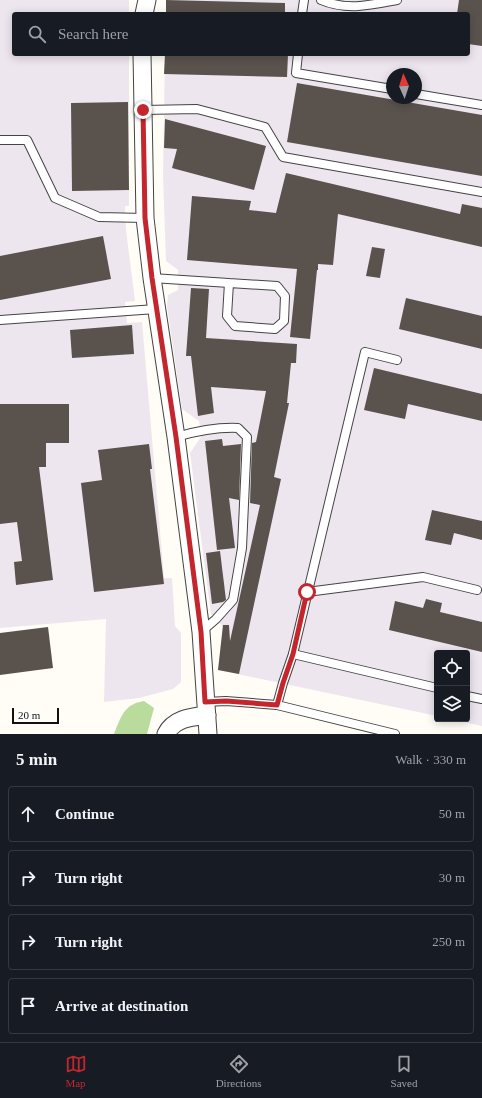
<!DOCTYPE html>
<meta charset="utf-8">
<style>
body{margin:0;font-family:"Times New Roman",serif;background:#242831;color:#f1f3f6}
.controls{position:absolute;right:12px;bottom:12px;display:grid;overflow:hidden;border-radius:4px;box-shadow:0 2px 10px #0003}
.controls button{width:36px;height:36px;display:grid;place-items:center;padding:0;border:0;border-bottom:1px solid #363941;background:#171b24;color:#f1f3f6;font:20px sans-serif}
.compass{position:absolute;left:386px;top:68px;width:36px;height:36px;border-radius:50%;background:#171b24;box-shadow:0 2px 10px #0003;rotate:357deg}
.scale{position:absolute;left:12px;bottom:10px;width:47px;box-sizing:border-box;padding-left:4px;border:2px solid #111;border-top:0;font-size:11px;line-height:14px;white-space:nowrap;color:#111;-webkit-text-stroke:3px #fff;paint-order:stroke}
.stop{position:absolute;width:12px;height:12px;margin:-9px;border:3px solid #c4262e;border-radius:50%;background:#fff}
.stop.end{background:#c4262e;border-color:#fff;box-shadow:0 1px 4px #0008}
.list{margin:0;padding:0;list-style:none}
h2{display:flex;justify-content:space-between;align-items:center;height:52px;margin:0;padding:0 16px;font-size:17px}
h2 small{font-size:13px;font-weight:400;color:#9ea1a6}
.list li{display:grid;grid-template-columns:26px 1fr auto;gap:12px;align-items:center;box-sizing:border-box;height:56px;margin:0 8px 8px;padding:0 8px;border:1px solid #363941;border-radius:4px}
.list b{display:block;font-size:15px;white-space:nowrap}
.list em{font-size:13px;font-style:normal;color:#9ea1a6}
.icon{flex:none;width:22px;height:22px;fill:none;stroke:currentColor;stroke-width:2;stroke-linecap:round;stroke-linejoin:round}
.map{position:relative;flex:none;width:482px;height:734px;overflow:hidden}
.search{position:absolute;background:#171b24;box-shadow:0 2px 10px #0003;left:12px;right:12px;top:12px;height:44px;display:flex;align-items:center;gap:10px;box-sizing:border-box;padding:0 14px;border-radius:4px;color:#9ea1a6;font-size:15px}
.sheet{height:308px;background:#171b24}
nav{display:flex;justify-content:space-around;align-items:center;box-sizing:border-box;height:56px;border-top:1px solid #363941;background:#171b24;font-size:11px;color:#9ea1a6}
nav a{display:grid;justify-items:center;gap:2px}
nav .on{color:#c4262e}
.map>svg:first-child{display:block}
.industrial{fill:#eee6ef;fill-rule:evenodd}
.forest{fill:#b9dc9c}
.building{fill:#5a524d}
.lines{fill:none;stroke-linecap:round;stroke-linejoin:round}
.service-casing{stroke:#444;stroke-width:10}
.minor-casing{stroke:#444;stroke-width:19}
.service{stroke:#fff;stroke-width:8}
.minor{stroke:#fff;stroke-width:17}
.route{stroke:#c4262e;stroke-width:5}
</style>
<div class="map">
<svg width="482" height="734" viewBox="0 0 482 734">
<rect width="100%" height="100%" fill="#fffdf5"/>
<g class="industrial">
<polygon points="0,0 129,0 129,14 14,14 14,54 129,54 129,206 125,206 126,230 135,301 125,302 127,323 142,322 164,578 172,578 175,626 181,633 181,682 173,689 139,698 104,702 106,619 0,628"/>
<path d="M166 0H482V726L451 719H467V653H437V716L218 670 223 627 211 614 190 453 201 437 199 421 182 409 167 306 168 295 178 290V270L166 261 163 176 165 54H468V14H166ZM392 74H416V98H392Z"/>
</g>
<path class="forest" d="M144 701 154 708 147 734H114C118 724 123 708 134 704 137 702 141 702 144 701Z"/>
<g class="building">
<polygon points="166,0 285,3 285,14 166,14"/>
<polygon points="459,0 482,0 482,46 468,44 468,14 457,14"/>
<polygon points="165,54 288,54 287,77 164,74"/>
<polygon points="297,83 482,115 482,176 287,142"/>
<polygon points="128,102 129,190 72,191 71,103"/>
<polygon points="165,119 266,146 254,190 172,168 177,149 164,148"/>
<polygon points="286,173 460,214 462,204 482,208 482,247 338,214 333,265 318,264 318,270 317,270 310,339 290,337 297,269 187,260 192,196 251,201 249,210 276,213"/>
<polygon points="103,236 111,279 0,300 0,256"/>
<polygon points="372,247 385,249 380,278 366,276"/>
<polygon points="191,288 209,289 206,338 297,344 296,363 291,363 287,403 289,403 274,477 281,479 239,674 218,670 223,625 229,625 230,641 260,505 250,503 252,443 256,442 266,391 211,387 214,413 198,416 191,356 186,356"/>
<polygon points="406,298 482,316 482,349 399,329"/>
<polygon points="132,325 134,354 72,358 70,330"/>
<polygon points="374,368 482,394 482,421 408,404 405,419 364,410"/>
<polygon points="0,404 69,404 69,443 46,443 46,467 39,467 53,580 16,585 14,562 22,561 17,522 0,524"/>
<polygon points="222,439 223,446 241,444 239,500 229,498 235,548 217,550 205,441"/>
<polygon points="149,444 152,469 150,469 164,584 94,592 81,483 102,480 98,450"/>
<polygon points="432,510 482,521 482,540 454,533 451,545 425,540"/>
<polygon points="220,551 226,600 223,602 212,604 206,553"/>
<polygon points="426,599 442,603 440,612 482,622 482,652 389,630 395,601 423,608"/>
<polygon points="48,627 53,668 0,675 0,633"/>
</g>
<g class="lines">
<defs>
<g id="service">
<path d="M321 0C347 11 371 5 397 0"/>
<polyline points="302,14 304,0"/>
<polyline points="298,54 296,73 392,89"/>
<polyline points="416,94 482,105"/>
<polyline points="143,110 197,109 265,127 283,157 482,192"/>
<polyline points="0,140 27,140 55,198 99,217 145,218"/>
<polyline points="152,278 277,286 285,296 284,321 275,329 235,326 227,316 229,283"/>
<polyline points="0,320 156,309"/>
<path d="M176 437C197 431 216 427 238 428L247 437 242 548 233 600 216 619 201 632"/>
<polyline points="307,592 423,577 477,590"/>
<polyline points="293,654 437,688"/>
<polyline points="467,696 482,699"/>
<polyline points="205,702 226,701 277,705 395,734"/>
<polyline points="277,705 283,683 293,654 365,352 397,360"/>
</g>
<g id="minor">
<polyline points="144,14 147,0"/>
<polyline points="142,54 145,218 152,278 176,437 201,632 208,734"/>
<path d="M166 734C174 718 192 717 207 715"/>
</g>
</defs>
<use href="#service" class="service-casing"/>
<use href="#minor" class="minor-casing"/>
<use href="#service" class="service"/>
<use href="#minor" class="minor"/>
</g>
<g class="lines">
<polyline class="route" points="143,110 145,218 152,278 176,437 201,632 205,702 226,701 277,705 283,683 293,654 307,592"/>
</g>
</svg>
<div class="controls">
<button><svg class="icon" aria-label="locate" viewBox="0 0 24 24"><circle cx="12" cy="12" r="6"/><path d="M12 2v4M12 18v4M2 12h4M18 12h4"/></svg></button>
<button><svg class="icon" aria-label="layers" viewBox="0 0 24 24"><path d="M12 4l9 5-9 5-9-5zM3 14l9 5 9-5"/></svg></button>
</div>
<svg class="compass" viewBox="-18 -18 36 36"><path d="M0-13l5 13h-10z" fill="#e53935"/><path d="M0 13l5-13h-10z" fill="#9ea1a6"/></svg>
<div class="scale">20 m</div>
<div class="stop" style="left:307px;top:592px"></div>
<div class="stop end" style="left:143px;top:110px"></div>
<div class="search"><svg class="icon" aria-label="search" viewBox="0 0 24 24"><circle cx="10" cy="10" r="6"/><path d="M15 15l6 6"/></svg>Search here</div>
</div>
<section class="sheet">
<h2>5 min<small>Walk · 330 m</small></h2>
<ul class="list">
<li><svg class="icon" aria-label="ahead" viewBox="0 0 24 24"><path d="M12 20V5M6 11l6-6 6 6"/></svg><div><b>Continue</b></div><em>50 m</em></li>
<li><svg class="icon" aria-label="right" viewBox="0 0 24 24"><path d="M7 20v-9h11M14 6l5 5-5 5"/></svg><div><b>Turn right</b></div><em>30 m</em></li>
<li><svg class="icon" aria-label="right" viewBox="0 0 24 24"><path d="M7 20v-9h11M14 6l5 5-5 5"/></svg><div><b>Turn right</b></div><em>250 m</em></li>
<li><svg class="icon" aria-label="arrive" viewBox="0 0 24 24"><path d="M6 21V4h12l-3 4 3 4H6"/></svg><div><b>Arrive at destination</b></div></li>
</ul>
</section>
<nav>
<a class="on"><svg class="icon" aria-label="map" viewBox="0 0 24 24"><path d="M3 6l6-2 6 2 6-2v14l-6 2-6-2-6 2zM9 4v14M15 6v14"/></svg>Map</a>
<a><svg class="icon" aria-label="directions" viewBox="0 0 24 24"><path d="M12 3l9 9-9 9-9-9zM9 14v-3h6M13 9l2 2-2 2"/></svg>Directions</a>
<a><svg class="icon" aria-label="saved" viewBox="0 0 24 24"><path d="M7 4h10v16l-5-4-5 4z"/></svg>Saved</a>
</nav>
